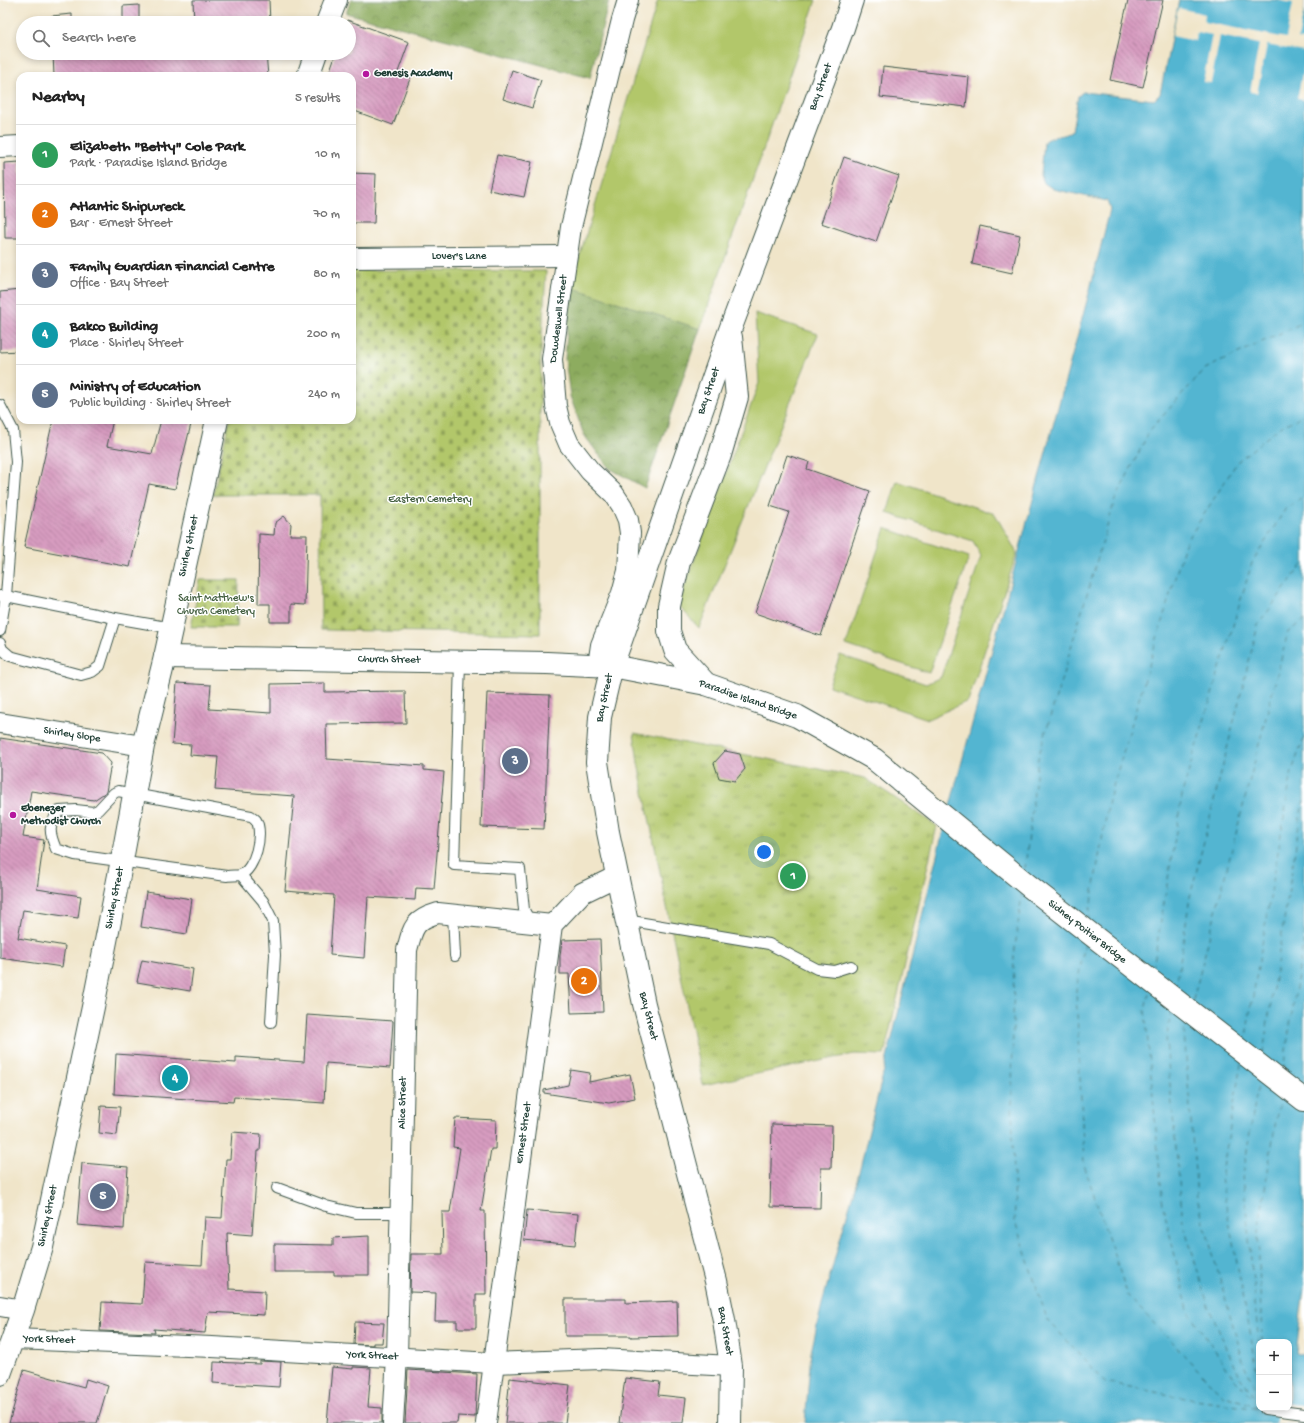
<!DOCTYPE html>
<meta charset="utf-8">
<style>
body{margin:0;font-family:"Gochi Hand",sans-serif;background:#f6f6f6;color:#222}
.controls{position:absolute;right:12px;bottom:12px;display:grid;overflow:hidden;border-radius:8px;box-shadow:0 2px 6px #0003}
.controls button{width:36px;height:36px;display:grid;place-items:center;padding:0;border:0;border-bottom:1px solid #e0e0e0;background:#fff;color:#222;font:20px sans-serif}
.you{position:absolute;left:764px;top:852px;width:14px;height:14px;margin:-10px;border:3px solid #fff;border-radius:50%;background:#1a73e8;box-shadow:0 0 0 6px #1a73e833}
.badge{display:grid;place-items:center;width:26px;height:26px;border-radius:50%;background:#ea580c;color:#fff;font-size:13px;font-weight:700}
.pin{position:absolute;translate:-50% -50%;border:2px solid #fff;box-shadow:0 1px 4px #0006}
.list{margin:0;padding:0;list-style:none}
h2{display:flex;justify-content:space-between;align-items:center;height:52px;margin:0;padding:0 16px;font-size:17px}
h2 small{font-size:13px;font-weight:400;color:#767676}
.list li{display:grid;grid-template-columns:26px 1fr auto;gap:12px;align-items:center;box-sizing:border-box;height:60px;padding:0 16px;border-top:1px solid #e0e0e0}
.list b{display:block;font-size:15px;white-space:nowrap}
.list p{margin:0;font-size:13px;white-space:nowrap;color:#767676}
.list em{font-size:13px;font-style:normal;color:#767676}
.icon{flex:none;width:22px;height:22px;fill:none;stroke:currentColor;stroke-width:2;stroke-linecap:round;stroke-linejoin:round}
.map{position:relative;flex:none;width:1304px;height:1423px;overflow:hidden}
.search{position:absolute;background:#fff;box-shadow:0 2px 6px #0003;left:16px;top:16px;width:340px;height:44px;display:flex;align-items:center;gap:10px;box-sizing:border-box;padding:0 14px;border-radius:22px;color:#767676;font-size:15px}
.panel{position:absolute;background:#fff;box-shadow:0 2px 6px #0003;left:16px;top:72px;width:340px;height:352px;border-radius:12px}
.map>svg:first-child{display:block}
.grass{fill:#b2c76b;stroke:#688250}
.forest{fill:url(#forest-crowns);stroke:#56744a}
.cemetery{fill:url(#cemetery-stones);stroke:#688250}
.park{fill:url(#park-tufts);stroke:#688250}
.water{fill:#52b5d1;stroke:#387982;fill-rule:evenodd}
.pier{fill:#f0e5c9}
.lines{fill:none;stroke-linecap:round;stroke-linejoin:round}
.ferry{stroke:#2e6163;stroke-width:1;stroke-dasharray:5 4;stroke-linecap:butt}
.building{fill:url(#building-back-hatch)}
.service-casing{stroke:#3e564a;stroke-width:12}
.minor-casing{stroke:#3e564a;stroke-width:22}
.secondary-casing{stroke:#3e564a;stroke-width:24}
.trunk-casing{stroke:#3e564a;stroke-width:24}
.service{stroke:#fff;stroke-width:10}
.minor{stroke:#fff;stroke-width:20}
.secondary{stroke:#fff;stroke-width:22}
.trunk{stroke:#fff;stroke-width:22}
.poi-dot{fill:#b5179e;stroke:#fff;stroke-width:1.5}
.labels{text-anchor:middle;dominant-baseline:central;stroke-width:3;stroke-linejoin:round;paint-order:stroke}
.poi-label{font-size:11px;font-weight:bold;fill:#1f3d34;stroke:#fff;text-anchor:start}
.street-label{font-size:11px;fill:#1f3d34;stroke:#fff}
.park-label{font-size:11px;fill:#446042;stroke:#fff}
</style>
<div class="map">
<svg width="1304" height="1423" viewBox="0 0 1304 1423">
<defs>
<pattern id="forest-crowns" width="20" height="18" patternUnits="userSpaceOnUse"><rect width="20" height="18" fill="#8dac5f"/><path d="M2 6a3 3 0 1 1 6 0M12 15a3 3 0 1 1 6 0" fill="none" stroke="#738d4f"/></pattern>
<pattern id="cemetery-stones" width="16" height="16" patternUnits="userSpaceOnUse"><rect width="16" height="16" fill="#b2c76b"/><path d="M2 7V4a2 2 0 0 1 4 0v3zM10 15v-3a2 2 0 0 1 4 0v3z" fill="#90a359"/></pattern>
<pattern id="park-tufts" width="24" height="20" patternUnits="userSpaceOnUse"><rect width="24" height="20" fill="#b2c76b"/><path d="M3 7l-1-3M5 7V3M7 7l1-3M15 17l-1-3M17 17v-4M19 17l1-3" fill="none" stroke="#90a359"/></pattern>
<pattern id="building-back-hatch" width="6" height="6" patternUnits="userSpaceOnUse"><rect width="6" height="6" fill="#d79bc0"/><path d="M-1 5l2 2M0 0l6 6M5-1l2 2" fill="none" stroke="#ae809d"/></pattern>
</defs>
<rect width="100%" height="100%" fill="#fff"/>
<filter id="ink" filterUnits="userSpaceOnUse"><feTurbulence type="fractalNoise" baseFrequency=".025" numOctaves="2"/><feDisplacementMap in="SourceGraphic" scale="8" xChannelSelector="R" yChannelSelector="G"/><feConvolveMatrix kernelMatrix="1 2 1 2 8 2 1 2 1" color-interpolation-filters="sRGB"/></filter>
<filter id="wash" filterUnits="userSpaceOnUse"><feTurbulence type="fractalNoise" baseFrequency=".012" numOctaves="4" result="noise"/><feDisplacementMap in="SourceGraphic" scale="16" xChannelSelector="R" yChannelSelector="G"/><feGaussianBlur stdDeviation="0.9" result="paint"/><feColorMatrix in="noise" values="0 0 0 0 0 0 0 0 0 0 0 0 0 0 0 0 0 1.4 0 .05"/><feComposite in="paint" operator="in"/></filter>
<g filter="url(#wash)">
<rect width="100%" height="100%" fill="#f0e5c9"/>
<g class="grass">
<polygon points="658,0 816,0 700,329 570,287"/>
<polygon points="755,313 818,334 699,628 678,605 759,383"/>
<polygon points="897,481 995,514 1017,553 968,701 928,719 829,686 840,655 926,684 941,677 981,556 973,541 887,513"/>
<polygon points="885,528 969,557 929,673 846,645"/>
</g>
<g class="forest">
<polygon points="351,0 609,0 590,78 346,13"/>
<polygon points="570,287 700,329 645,488 609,468 584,435 570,396 565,359"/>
</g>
<g class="cemetery">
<polygon points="352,270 546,271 541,354 540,415 540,634 321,630 320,495 213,495 229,420 352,420"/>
<polygon points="200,580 239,580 237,627 191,627"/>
</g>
<polygon class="park" points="634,733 865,778 937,826 884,1055 854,1054 703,1085 638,763"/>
<path class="water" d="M1179 0H1304V1287L1296 1353 1304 1355V1423H805L811 1352 823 1300 858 1176 942 835 1089 293 1110 210 1107 201 1053 189 1044 183 1041 175 1044 142C1054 134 1061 138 1072 131L1078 96 1083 92 1154 100 1160 94ZM1259 1342H1289V1408H1259Z"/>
<g class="pier">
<polygon points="1277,0 1304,0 1304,10 1298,39 1304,40 1304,52 1267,45 1257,93 1250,92 1259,44 1220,36 1211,83 1203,82 1212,35 1197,32 1195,41 1172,36 1178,8 1205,14 1204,22 1286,38 1293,3"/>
<polygon points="1304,65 1304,100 1297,99"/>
<polygon points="1289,1404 1304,1405 1304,1423 1276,1423 1277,1408 1289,1408"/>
</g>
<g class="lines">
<g class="ferry">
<polyline points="1025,868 1038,758 1115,500 1150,430 1205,369 1304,322"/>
<polyline points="1022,893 1014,956 1012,1099 1015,1221 1047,1319 1105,1382 1195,1400 1260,1409"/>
<polyline points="1088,920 1109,800 1185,544 1238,461 1280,427 1304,415"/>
<polyline points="1085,943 1076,990 1084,1165 1128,1296 1222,1395 1259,1407"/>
<polyline points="1153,968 1183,790 1252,563 1286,508 1304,497"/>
<polyline points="1176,987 1190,897 1258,625 1304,562"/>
<polyline points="1149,993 1145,1010 1163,1206 1188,1310 1235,1380 1259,1404"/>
<polyline points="1193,1000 1288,632 1304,620"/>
<polyline points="1171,1011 1166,1042 1183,1222 1209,1308 1239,1376 1259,1402"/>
<polyline points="1187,1022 1184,1032 1197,1198 1244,1364 1259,1397"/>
<polyline points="1245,1042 1292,771 1304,737"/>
<polyline points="1263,1053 1302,806 1304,801"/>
<polyline points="1241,1064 1221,1179 1259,1379"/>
<polyline points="1283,1070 1304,937"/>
<polyline points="1259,1078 1243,1175 1259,1346"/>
<polyline points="1262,1342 1258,1233 1280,1095"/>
</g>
</g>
<g id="blocks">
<g class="building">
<polygon points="193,0 269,0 270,23 194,23"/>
<polygon points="1128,0 1163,0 1143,87 1110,80"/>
<polygon points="139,5 139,23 123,23 123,6"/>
<polygon points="72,14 72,23 51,23 51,16"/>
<polygon points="347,20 409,42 398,72 411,76 393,125 352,110 352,76 328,76 336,53 349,53 349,23 346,23"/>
<polygon points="53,53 177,53 178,57 266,53 268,76 54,76"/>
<polygon points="883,67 969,77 966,107 880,97"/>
<polygon points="512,70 541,80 532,108 503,99"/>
<polygon points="497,155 532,162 524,197 489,190"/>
<polygon points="844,157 899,176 876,242 821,223"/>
<polygon points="20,162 20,238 5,238 4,163"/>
<polygon points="352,173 376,174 374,223 352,223"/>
<polygon points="980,226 1020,235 1012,273 972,264"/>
<polygon points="20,290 20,351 0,352 0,292"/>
<polygon points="53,420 113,420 107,446 152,454 161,420 192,420 175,489 149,484 130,567 24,547"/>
<polygon points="787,455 809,462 807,469 870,491 821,636 755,613 789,512 770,506"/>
<polygon points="284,516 291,524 290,535 307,535 305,605 291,604 291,622 270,622 270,604 258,604 259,534 274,535 275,523"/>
<polygon points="177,683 211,685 209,709 271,713 271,684 325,683 325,692 405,691 406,723 326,724 327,759 424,766 424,770 444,772 434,889 416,888 415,900 368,897 364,958 330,955 334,895 285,891 294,796 215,790 218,757 190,755 191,745 172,744"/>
<polygon points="487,693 550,695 544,829 481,827"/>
<polygon points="0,738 102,753 111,763 106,792 94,800 31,791 23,837 44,840 37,889 81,896 78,918 23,910 18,938 65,946 62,967 0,958"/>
<polygon points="725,751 740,754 745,769 735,781 719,778 714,763"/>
<polygon points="146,892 192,899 187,934 141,927"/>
<polygon points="600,939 603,1012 571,1013 569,974 560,974 560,956 562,940"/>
<polygon points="142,960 193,969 190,991 137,982"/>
<polygon points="307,1015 393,1021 390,1068 326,1063 324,1103 234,1097 233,1102 114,1094 116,1054 236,1063 236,1057 304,1062"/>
<polygon points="571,1070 590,1073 589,1082 630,1074 635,1098 609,1103 544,1093 544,1090 568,1085"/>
<polygon points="101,1106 120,1107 117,1135 99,1133"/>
<polygon points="455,1118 496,1120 495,1149 491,1149 481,1211 485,1211 486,1294 476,1294 476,1328 457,1328 457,1321 435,1321 436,1293 410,1292 411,1254 443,1254 442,1212 450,1212 460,1148 453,1147"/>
<polygon points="772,1124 832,1126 831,1168 821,1168 820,1208 770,1207"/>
<polygon points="232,1132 261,1134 260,1151 258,1151 252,1235 227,1233 229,1289 265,1291 264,1315 208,1312 205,1333 154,1329 155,1333 100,1331 102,1302 142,1304 145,1262 202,1265 205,1217 222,1218 226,1159 230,1159"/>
<polygon points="82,1163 128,1167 124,1229 77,1225"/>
<polygon points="527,1210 578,1214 575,1245 524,1240"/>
<polygon points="369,1236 369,1275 334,1275 334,1272 274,1272 274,1244 333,1245 333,1238"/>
<polygon points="565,1299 626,1299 626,1303 677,1301 678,1336 631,1337 631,1336 565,1336"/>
<polygon points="355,1322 384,1323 382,1343 373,1343 373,1345 354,1344"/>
<polygon points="260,1361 281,1362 279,1387 213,1383 214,1362 260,1364"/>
<polygon points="332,1367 353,1369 353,1367 371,1368 368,1407 382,1408 382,1423 327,1423"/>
<polygon points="24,1370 84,1387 86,1379 108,1386 97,1423 9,1423"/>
<polygon points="408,1370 477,1374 475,1417 458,1416 457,1423 405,1423"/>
<polygon points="510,1378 570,1385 565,1423 505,1423"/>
<polygon points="625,1378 660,1382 658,1395 686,1398 683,1423 619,1423"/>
</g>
</g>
</g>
<g filter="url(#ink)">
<use href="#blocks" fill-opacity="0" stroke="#3e564a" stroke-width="1"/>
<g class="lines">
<defs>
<g id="service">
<polyline points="0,405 13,430 16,462 6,596 115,618 172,628"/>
<polyline points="0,596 6,596 0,631"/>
<polyline points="0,643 2,649 10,656 81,675 92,672 100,666 115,618"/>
<polyline points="460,662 454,865 520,869 524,910 531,923"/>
<path d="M118 791 251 816C253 817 255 819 256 820 264 833 255 870 240 875 237 876 231 875 227 876L75 855 56 849C49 832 48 826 59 811L76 810 93 812 98 810 114 793Z"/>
<polyline points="241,875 263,901 273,921 275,955 271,1022"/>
<polyline points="453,914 455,956"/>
<polyline points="626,920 769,944 817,969 835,971 851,966"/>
<polyline points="277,1188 326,1206 356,1213 400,1213"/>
<polyline points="1265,1409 1304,1414"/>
</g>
<g id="minor">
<polyline points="0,147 20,146"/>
<polyline points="352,258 566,256"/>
<polyline points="598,665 601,645 622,593 628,571 630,533 628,520 622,506 614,494 590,471 569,444 560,423 556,406 552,359 571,227 622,20 628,0"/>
<polyline points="0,723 143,746"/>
<polyline points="0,1306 23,1310"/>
<polyline points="14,1339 212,1347 493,1363 601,1359 731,1366"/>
<path d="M393 1423 397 1357 407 950C413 927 414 920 438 913L552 925"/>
<polyline points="486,1423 552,925 582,893 617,876"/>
</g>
<polyline id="secondary" points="165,657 547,663 612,666 706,684 797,716 874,759 1029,886 1304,1100"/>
<g id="trunk">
<polyline points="327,23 336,0"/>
<polyline points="308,76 316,53"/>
<polyline points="706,684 675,650 669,631 669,606 679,562 720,455 737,397 731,337"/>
<polyline points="0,1374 23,1310 42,1247 93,1007 122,860 143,746 165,657 217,420"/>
<polyline points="730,1423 731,1366 724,1320 716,1281 644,1004 608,832 597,762 600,717 612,666 730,330 843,28 852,0"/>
</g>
</defs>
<use href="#service" class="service-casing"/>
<use href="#minor" class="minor-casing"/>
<use href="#secondary" class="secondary-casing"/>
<use href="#trunk" class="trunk-casing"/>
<use href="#service" class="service"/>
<use href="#minor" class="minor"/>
<use href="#secondary" class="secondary"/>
<use href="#trunk" class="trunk"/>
</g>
</g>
<g class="poi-dot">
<circle cx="366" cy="74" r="4"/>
<circle cx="13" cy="815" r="4"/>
</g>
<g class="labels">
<g class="poi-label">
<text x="374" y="74">Genesis Academy</text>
<text x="21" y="809">Ebenezer<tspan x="21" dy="13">Methodist Church</tspan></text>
</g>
<g class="street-label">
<text transform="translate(821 87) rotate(-70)">Bay Street</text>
<text x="459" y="257">Lover's Lane</text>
<text transform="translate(559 319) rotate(-83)">Dowdeswell Street</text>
<text transform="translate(709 391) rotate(-71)">Bay Street</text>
<text transform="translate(189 546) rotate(-78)">Shirley Street</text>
<text transform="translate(389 660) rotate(1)">Church Street</text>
<text transform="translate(605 698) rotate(-78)">Bay Street</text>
<text transform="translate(748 700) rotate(19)">Paradise Island Bridge</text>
<text transform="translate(72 735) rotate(9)">Shirley Slope</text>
<text transform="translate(115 898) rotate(-79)">Shirley Street</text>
<text transform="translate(1087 932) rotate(38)">Sidney Poitier Bridge</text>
<text transform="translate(648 1016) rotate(76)">Bay Street</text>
<text transform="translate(403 1103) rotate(-89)">Alice Street</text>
<text transform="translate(524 1133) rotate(-82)">Ernest Street</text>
<text transform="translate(48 1216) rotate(-78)">Shirley Street</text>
<text transform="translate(725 1331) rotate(80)">Bay Street</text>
<text transform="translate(49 1340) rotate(2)">York Street</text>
<text transform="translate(372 1356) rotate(3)">York Street</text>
</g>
<g class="park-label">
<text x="430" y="500">Eastern Cemetery</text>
<text x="216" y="599">Saint Matthew's<tspan x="216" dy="13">Church Cemetery</tspan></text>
</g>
</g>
</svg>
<div class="controls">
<button>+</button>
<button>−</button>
</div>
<div class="you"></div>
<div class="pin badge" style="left:793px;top:876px;background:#2e9e5b">1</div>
<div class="pin badge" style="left:584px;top:981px;background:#e8710a">2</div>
<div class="pin badge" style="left:515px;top:761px;background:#5c6f8a">3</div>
<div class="pin badge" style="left:175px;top:1078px;background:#0f9aa8">4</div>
<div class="pin badge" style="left:103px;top:1196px;background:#5c6f8a">5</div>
<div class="search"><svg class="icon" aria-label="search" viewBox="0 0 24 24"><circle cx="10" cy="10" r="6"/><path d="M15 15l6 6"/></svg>Search here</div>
<section class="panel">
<h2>Nearby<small>5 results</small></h2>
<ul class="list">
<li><span class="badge" style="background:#2e9e5b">1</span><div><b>Elizabeth &quot;Betty&quot; Cole Park</b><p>Park · Paradise Island Bridge</p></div><em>10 m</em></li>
<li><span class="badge" style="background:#e8710a">2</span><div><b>Atlantic Shipwreck</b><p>Bar · Ernest Street</p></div><em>70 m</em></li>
<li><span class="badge" style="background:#5c6f8a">3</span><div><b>Family Guardian Financial Centre</b><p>Office · Bay Street</p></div><em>80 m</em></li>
<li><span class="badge" style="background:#0f9aa8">4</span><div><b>Bakco Building</b><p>Place · Shirley Street</p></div><em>200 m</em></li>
<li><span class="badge" style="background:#5c6f8a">5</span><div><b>Ministry of Education</b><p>Public building · Shirley Street</p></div><em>240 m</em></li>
</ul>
</section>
</div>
